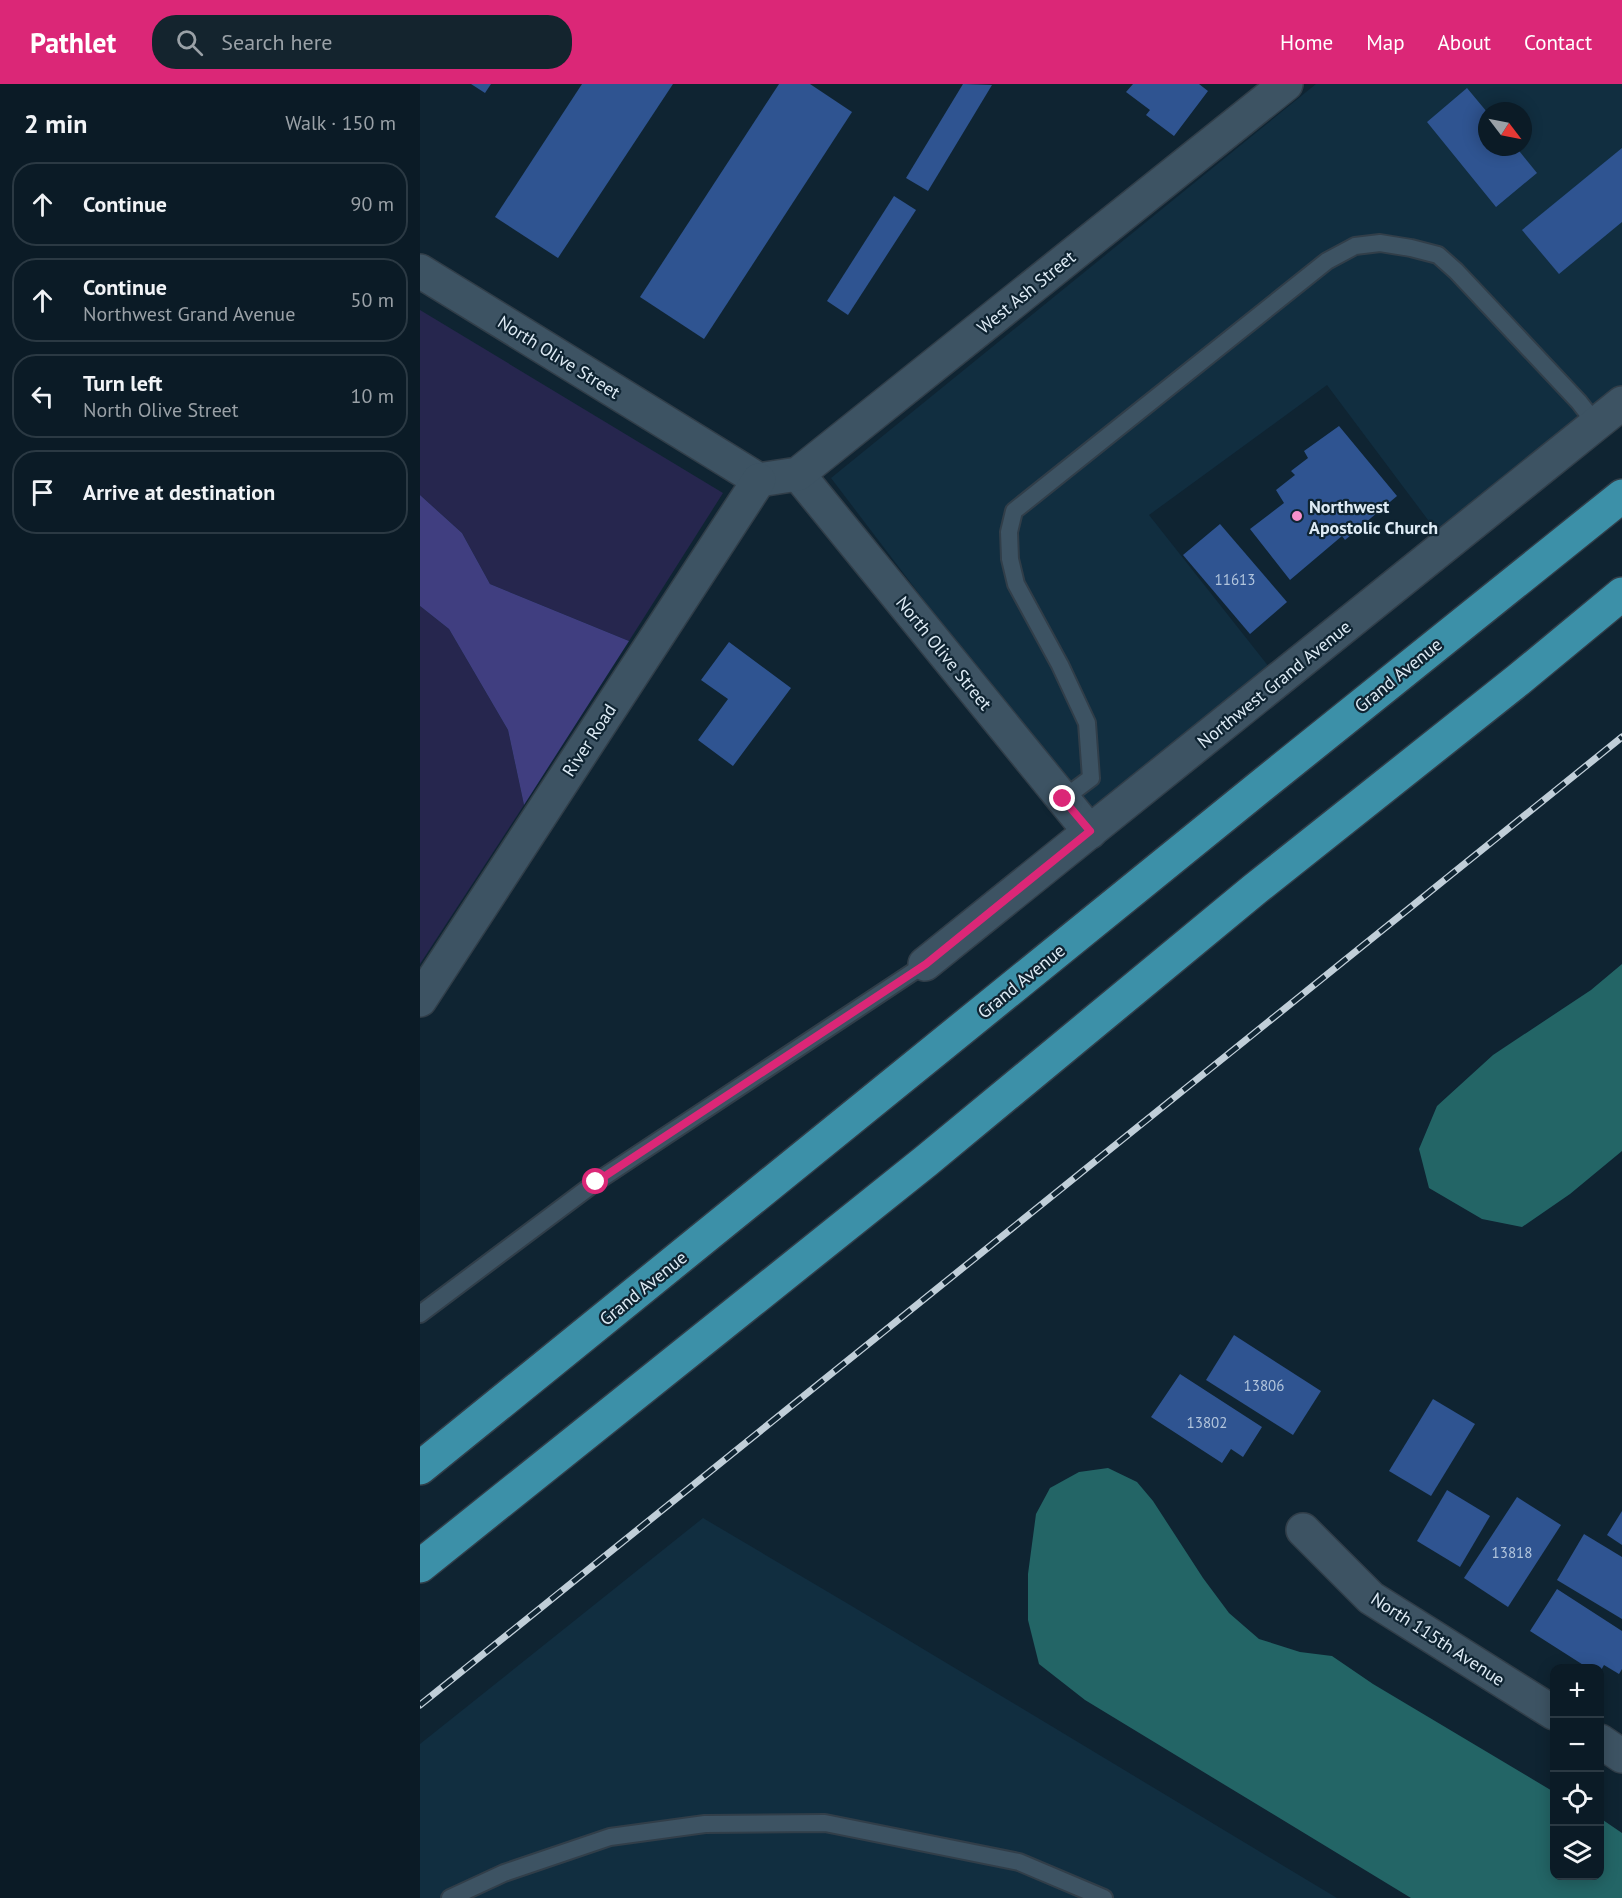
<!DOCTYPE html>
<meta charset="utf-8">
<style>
body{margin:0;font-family:"PT Sans",sans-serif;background:#14242e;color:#f1f3f6}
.controls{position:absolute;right:18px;bottom:18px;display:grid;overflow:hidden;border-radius:12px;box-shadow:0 3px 15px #0003}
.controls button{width:54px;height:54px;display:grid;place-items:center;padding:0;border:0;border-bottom:2px solid #2b3943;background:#0b1b26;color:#f1f3f6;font:30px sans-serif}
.compass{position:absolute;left:1058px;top:18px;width:54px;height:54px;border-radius:50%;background:#0b1b26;box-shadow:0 3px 15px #0003;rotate:122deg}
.stop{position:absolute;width:18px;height:18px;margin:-14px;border:4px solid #db2777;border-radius:50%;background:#fff}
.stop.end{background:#db2777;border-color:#fff;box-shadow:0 2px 6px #0008}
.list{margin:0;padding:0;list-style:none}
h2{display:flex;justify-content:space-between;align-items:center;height:78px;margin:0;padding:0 24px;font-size:26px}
h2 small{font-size:20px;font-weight:400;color:#9aa1a7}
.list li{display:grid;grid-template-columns:39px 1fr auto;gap:18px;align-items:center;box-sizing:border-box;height:84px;margin:0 12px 12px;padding:0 12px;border:2px solid #2b3943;border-radius:24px}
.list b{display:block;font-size:22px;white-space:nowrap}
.list p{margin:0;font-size:20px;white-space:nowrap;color:#9aa1a7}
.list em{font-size:20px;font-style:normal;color:#9aa1a7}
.icon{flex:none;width:33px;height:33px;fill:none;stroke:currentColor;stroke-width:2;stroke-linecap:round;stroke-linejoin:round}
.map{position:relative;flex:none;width:1202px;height:1814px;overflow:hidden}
header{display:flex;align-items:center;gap:36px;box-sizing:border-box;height:84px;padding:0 30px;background:#db2777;color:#fff}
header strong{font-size:28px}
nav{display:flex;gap:33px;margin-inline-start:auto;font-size:21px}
.search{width:420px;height:54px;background:#14242e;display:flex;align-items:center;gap:15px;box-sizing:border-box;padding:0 21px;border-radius:24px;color:#9aa1a7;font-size:22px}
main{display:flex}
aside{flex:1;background:#0b1b26}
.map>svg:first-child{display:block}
.built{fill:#112e40;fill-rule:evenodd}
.green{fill:#26264e}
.forest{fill:#403e80}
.water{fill:#236566}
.building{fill:#2f5491}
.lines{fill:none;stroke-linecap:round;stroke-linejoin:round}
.service-casing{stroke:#313e49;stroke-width:20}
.minor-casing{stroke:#313e49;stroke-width:36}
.trunk-casing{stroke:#313e49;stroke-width:36}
.service{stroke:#3d5363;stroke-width:16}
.minor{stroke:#3d5363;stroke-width:33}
.trunk{stroke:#3c90a8;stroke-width:33}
.rail-casing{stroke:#c0ced8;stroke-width:7}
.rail{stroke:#0f2432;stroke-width:4.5;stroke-dasharray:14;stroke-linecap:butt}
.route{stroke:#db2777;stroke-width:8}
.poi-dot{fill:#f890cc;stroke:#0f2432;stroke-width:2}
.labels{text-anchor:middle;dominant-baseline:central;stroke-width:4.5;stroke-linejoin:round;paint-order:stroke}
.number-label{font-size:15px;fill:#b2c5dc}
.street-label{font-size:18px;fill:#deebf5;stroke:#0f2432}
.poi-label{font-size:18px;font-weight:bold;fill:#deebf5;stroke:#0f2432;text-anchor:start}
</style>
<header>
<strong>Pathlet</strong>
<div class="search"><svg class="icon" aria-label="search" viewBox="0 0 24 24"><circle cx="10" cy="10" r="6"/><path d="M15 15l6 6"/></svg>Search here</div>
<nav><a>Home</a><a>Map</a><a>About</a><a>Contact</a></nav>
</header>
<main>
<aside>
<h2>2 min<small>Walk · 150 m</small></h2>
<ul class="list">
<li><svg class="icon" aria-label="ahead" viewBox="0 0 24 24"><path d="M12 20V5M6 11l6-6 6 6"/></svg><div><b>Continue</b></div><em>90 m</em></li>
<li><svg class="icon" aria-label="ahead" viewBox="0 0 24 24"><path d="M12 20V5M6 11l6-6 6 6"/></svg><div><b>Continue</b><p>Northwest Grand Avenue</p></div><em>50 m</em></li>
<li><svg class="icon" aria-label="left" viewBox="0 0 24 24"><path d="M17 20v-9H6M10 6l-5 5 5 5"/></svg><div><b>Turn left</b><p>North Olive Street</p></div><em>10 m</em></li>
<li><svg class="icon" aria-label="arrive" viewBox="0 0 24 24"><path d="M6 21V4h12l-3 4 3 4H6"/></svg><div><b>Arrive at destination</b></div></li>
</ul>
</aside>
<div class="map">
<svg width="1202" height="1814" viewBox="0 0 1202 1814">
<rect width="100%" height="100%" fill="#0f2432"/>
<g class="built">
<path d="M896 0H1202V302L1017 448 907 301 729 431 853 588 668 732 411 394ZM1067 27H1103V63H1067Z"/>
<polygon points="283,1434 430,1521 917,1814 0,1814 0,1660"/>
</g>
<g class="green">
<polygon points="0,226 303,409 209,557 70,500 42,449 0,411"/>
<polygon points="0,522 29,545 88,646 104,721 0,880"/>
</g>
<polygon class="forest" points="0,411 42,449 70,500 209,557 104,721 88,646 29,545 0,522"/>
<g class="water">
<polygon points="1202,880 1202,1067 1150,1110 1102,1143 1062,1135 1009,1104 999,1065 1017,1022 1073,971 1171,906"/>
<polygon points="688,1384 717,1398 733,1417 783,1494 809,1529 839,1555 880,1568 912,1572 953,1600 1134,1708 1134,1792 1180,1792 1180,1734 1202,1749 1202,1814 991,1814 665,1616 619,1580 608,1536 608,1490 616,1430 630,1404 659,1388"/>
</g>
<g class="building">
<polygon points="51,0 71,0 65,9"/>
<polygon points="162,0 253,0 138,174 75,133"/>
<polygon points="359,0 390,0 432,28 284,255 220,213"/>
<polygon points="543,0 572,1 508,107 486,94"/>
<polygon points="713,0 779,0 788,7 754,52 726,31 730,26 706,8"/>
<polygon points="1047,4 1067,28 1067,63 1096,63 1117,89 1076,123 1007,38"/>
<polygon points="1202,64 1202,138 1139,190 1102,146"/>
<polygon points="474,112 496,126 428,231 407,217"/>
<polygon points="919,342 977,412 925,456 922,452 870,496 830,445 864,419 856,406 875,391 871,387 888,374 884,367"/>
<polygon points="800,440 867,518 830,550 763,471"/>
<polygon points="309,558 371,604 313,682 278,656 308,615 281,596"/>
<polygon points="814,1251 901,1307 873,1351 786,1296"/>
<polygon points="760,1290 842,1343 823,1373 811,1365 802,1379 731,1333"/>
<polygon points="1013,1315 1055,1340 1011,1412 969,1387"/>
<polygon points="1027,1406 1070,1432 1040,1483 997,1457"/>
<polygon points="1097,1413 1141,1441 1088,1523 1044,1494"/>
<polygon points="1202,1427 1202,1461 1187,1451"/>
<polygon points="1164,1450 1202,1473 1202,1535 1137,1496"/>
<polygon points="1137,1505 1202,1547 1202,1585 1199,1590 1184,1581 1180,1588 1180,1584 1168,1584 1110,1547"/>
</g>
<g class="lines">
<defs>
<g id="service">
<polyline points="643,715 671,694 667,639 640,581 596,500 590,475 589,448 594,427 907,177 935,162 960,159 991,164 1018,171 1036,187 1159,318 1176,340"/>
<polyline points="0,1230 176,1098 505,880"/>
<polyline points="30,1814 84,1789 190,1753 285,1740 405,1739 599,1778 684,1814"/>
</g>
<g id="minor">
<polyline points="0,187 339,396"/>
<polyline points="378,390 670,748"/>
<polyline points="339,396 378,390 866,0"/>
<polyline points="505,880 1202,319"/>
<polyline points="0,916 339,396"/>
<polyline points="883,1446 951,1514 1134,1629"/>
<polyline points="1180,1657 1202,1672"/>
</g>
<g id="trunk">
<polyline points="0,1384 841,702 1202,412"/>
<polyline points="0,1482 506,1077 835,805 1098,596 1202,510"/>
</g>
</defs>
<use href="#service" class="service-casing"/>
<use href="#minor" class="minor-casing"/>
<use href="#trunk" class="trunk-casing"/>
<use href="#service" class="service"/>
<use href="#minor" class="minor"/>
<use href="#trunk" class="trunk"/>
<defs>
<polyline id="rail" points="0,1621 1202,653"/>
</defs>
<use href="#rail" class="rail-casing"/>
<use href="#rail" class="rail"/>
</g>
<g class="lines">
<polyline class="route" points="176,1098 506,880 670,747 643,715"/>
</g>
<circle class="poi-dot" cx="877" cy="432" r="6"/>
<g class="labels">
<g class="number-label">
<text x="815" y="495">11613</text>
<text x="844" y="1301">13806</text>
<text x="787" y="1338">13802</text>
<text x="1092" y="1468">13818</text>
</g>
<g class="street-label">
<text transform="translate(606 208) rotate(-39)">West Ash Street</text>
<text transform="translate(139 273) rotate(32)">North Olive Street</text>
<text transform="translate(524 569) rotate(51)">North Olive Street</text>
<text transform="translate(978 591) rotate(-39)">Grand Avenue</text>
<text transform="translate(854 600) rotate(-39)">Northwest Grand Avenue</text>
<text transform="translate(169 656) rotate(-57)">River Road</text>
<text transform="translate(601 897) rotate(-39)">Grand Avenue</text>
<text transform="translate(223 1204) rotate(-39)">Grand Avenue</text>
<text transform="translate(1018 1555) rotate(33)">North 115th Avenue</text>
</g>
<g class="poi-label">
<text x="889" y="422">Northwest<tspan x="889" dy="21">Apostolic Church</tspan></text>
</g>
</g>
</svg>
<div class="controls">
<button>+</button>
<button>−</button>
<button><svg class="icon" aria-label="locate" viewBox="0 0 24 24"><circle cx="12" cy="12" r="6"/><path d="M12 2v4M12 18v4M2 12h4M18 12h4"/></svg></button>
<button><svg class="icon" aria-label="layers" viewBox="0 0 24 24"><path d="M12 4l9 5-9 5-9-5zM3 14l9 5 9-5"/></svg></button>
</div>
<svg class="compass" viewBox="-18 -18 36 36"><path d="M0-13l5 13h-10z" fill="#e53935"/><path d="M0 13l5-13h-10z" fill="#9aa1a7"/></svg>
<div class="stop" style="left:176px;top:1098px"></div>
<div class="stop end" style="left:643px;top:715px"></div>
</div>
</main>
